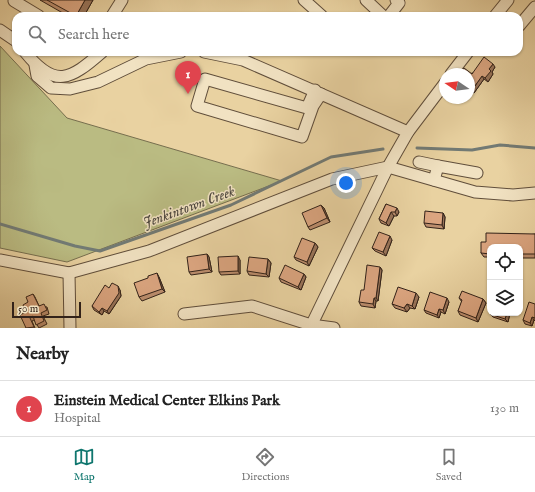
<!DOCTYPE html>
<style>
body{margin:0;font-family:"IM FELL English",serif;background:#f6f6f6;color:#222}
.controls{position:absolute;right:12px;bottom:12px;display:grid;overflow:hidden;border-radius:8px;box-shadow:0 1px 3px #0004}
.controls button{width:36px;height:36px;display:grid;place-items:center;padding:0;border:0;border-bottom:1px solid #e0e0e0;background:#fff;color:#222;font:20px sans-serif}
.compass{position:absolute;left:439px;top:68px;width:36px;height:36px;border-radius:50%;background:#fff;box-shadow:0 1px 3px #0004;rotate:283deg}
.scale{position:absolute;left:12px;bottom:10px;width:69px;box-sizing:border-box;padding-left:4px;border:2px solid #322219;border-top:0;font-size:11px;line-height:14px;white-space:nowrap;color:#322219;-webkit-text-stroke:3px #f1e2c2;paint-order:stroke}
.you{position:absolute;left:346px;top:183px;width:14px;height:14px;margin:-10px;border:3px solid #fff;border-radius:50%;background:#1a73e8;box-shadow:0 0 0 6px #1a73e833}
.badge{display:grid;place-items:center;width:26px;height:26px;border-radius:50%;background:#0f766e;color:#fff;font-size:13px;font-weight:700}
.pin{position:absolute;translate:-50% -33px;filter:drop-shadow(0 1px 2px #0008)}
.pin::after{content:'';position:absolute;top:21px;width:14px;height:12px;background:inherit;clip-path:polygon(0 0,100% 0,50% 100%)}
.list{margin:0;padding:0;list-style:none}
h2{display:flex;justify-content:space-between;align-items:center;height:52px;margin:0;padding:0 16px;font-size:17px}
h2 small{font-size:13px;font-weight:400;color:#767676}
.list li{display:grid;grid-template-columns:26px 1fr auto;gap:12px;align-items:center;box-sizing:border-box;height:56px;padding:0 16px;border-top:1px solid #e0e0e0}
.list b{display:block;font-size:15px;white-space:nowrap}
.list p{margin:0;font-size:13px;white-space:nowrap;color:#767676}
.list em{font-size:13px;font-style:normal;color:#767676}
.icon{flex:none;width:22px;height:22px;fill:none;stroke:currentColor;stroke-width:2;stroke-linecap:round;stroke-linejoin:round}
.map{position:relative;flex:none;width:535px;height:328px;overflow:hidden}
.search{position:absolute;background:#fff;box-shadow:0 1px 3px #0004;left:12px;right:12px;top:12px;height:44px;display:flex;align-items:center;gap:10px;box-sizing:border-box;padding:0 14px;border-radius:12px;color:#767676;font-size:15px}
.sheet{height:108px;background:#fff}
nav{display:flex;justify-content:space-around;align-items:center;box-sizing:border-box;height:56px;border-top:1px solid #e0e0e0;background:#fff;font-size:11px;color:#767676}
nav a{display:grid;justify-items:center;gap:2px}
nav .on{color:#0f766e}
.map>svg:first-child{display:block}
.green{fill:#babb82;stroke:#766e4e}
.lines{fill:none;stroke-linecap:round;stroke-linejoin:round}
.stream{stroke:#727a74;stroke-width:3}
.minor-casing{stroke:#604e3b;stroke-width:13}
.minor{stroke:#f1e2c2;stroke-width:11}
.wall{fill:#bc8e6e;stroke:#322219}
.shaded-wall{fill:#99745a;stroke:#322219}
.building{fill:#dba580;stroke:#322219}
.labels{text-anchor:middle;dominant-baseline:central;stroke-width:3;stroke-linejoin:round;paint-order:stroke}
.water-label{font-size:15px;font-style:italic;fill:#4c473f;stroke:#f1e2c2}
</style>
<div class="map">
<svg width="535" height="328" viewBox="0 0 535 328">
<rect width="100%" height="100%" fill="#e9d2a1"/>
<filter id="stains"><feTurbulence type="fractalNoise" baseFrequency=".005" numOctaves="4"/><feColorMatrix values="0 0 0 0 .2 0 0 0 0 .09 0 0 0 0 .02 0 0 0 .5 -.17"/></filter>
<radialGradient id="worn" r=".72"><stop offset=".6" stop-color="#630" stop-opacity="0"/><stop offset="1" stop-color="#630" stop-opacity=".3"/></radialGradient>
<polygon class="green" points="0,46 67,118 282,181 67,262 0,248"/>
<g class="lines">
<g class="stream">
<polyline points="417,148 472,150 500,145 535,148"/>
<polyline points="0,224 75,246 100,251 231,205 331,157 383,149"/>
</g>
<defs>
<g id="minor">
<polyline points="304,0 322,16"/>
<polyline points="366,0 383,16"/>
<polyline points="14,1 39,16"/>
<polyline points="112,16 122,0"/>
<polyline points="389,16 399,3 396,0"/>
<polyline points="495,16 508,0"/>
<polyline points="519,26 535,7"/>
<polyline points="0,30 16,41"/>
<path d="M25 52C55 89 70 80 102 52"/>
<polyline points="204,52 243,60 408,132"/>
<polyline points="35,65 37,76 51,88 70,89 98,82 146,59 181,52"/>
<polyline points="451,74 468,52"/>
<polyline points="315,90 307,108 205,79 197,106 302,137 313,106 321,94"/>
<polyline points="419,162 438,166"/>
<polyline points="434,180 438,166 477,173"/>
<polyline points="0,260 69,273 149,251 332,179 388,167 475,192 513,195 535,193"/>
<polyline points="69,273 70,328"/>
<polyline points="184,314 252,306 311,325 334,328"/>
<polyline points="310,328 388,167 408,132 445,83"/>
</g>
</defs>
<use href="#minor" class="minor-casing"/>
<use href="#minor" class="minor"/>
</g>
<g class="wall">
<polygon points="40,0 93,0 84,16 68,16"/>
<polygon points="495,67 492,72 493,74 488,82 484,79 474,93 469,90 469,74"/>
<polygon points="386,204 399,212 397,216 394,216 389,226 381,223 379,219"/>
<polygon points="324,208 330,222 310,230 308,227"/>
<polygon points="443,213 445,217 444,229 426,227 424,223"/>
<polygon points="535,234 535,258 520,258 520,247 490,247 490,257 484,257 481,253 486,242"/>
<polygon points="392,240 386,256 375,251 372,248"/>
<polygon points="315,243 318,247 309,266 296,260 294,257"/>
<polygon points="207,254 209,257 212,272 191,275 189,272"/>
<polygon points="268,259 271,263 269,277 249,275 247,271"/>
<polygon points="240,260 240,274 221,275 219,272"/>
<polygon points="380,267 382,270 378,301 376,301 375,308 361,306 359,302 364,290"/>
<polygon points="304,274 306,277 301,290 281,282 279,278"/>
<polygon points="159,277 165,292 142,301 139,297"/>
<polygon points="109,288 120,290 121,296 109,314 104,311 102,315 94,310 92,306"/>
<polygon points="33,294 35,297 39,306 47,307 49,314 43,316 47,324 39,328 34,320 32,321 35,328 26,328 26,312 28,302"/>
<polygon points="419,297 415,309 410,308 407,312 395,308 392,304"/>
<polygon points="459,298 483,299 486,303 478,322 460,315 458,311 462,302"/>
<polygon points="449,302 445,314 441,312 439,318 426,313 424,310"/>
<polygon points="535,304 535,321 534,320 532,326 525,324 523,320"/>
<polygon points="491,313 510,313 508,322 493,317 490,314"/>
</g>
<g class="shaded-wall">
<polygon points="85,0 93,0 84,16 76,16"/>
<polygon points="493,64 495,67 492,72 493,74 488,82 485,78 489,69"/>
<polygon points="482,76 484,79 474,93 472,90"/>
<polygon points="321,205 324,208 330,222 327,218"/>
<polygon points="397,208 399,212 397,216 395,212"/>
<polygon points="391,212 394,216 389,226 386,223"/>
<polygon points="443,213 445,217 444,229 442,225"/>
<polygon points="390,236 392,240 386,256 383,252"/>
<polygon points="315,243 318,247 309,266 307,262"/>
<polygon points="207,254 209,257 212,272 209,269"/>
<polygon points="238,256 240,260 240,274 238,271"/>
<polygon points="268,259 271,263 269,277 266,274"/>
<polygon points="380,267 382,270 378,301 376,298"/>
<polygon points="157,273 159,277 165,292 162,289"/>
<polygon points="304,274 306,277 301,290 298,287"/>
<polygon points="118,286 120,290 121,296 109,314 107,311"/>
<polygon points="416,293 419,297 415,309 412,306"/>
<polygon points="374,298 376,301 375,308 373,304"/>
<polygon points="447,298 449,302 445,314 443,310"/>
<polygon points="483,299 486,303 478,322 476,318"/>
<polygon points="407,304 410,308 407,312 404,308"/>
<polygon points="102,308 104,311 102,315 99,312"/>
<polygon points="439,309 441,312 439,318 437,315"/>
<polygon points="507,313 510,313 508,322 505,319"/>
<polygon points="532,317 534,320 532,326 530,323"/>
</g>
<g class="building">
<polygon points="47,0 85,0 76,16"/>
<polygon points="484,57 493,64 489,69 491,71 485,78 482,76 472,90 469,88 469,74 460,74 464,68 472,74"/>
<polygon points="386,204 397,208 395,212 391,212 386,223 379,219"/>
<polygon points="321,205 327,218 308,227 302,213"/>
<polygon points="425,211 443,213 442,225 424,223"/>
<polygon points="379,232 390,236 383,252 372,248"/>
<polygon points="486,233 535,234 535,254 520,254 520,247 490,247 490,254 481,253 481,242 486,242"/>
<polygon points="302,238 315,243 307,262 294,257"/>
<polygon points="207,254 209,269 189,272 187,257"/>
<polygon points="238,256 238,271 219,272 218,257"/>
<polygon points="249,257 268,259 266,274 247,271"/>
<polygon points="285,265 304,274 298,287 279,278"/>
<polygon points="367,265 380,267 376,298 374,298 373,304 359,302 361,290 364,290"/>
<polygon points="157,273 162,289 139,297 134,283 148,278 148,276"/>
<polygon points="112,283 118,286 119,293 107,311 102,308 99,312 92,306 105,285 109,288"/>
<polygon points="398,287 416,293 412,306 407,304 404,308 392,304"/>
<polygon points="462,291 483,299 476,318 458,311 462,300 459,298"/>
<polygon points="430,292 447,298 443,310 439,309 437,315 424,310"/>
<polygon points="33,294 39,306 44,304 47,310 41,313 44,321 36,325 33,316 30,318 34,327 26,328 20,315 26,312 23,305 28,302 26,297"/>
<polygon points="529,302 535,304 535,318 532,317 530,323 523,320"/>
<polygon points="491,313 507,313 505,319 490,314"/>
</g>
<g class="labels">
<g class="water-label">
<text transform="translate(189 207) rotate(-20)">Jenkintown Creek</text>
</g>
</g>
<rect width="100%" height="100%" filter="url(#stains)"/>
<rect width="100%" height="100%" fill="url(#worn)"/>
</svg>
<div class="controls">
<button><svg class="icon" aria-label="locate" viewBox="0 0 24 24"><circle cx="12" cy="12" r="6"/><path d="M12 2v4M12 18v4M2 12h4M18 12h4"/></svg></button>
<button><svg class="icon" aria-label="layers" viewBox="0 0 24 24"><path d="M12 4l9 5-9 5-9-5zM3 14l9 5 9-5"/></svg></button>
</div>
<svg class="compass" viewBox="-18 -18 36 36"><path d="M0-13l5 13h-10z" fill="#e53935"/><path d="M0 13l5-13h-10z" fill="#767676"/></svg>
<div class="scale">50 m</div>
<div class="you"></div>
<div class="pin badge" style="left:188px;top:94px;background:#e0444e">1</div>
<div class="search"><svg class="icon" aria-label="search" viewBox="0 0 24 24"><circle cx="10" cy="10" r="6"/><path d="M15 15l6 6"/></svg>Search here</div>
</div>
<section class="sheet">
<h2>Nearby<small></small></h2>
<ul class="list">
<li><span class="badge" style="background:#e0444e">1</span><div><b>Einstein Medical Center Elkins Park</b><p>Hospital</p></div><em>130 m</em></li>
</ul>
</section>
<nav>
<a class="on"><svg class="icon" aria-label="map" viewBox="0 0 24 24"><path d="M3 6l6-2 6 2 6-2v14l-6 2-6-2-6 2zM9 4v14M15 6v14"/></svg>Map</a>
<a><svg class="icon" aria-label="directions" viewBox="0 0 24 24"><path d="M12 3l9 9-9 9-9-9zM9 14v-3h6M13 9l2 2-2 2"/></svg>Directions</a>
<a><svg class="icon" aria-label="saved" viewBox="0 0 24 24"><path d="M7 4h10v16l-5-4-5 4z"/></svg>Saved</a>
</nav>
